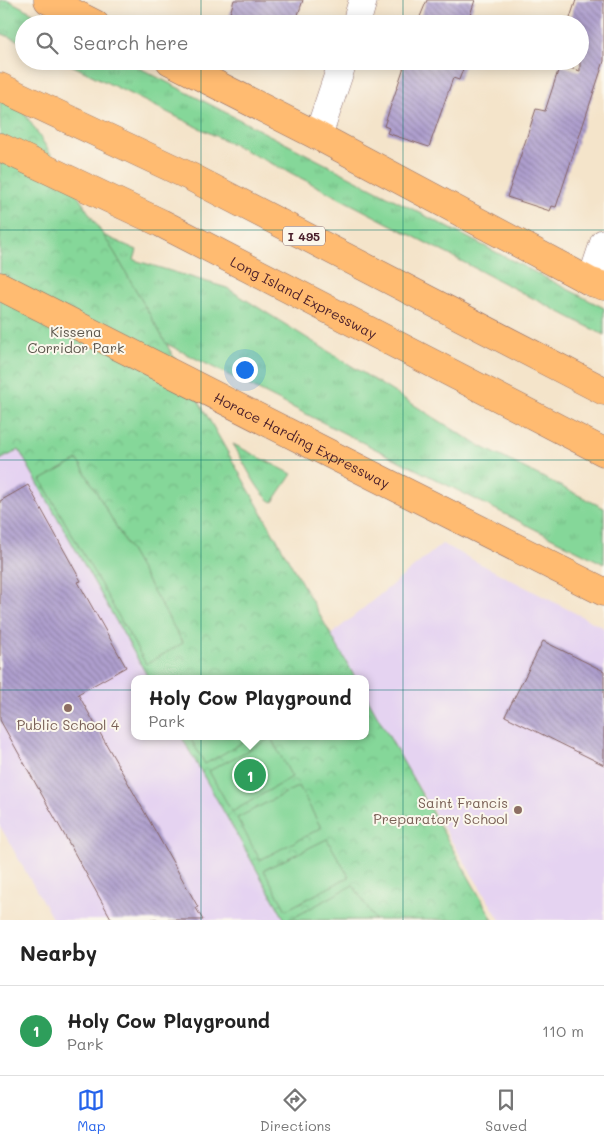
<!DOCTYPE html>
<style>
body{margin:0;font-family:Mali,sans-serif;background:#f6f6f6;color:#222}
.you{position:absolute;left:244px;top:369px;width:18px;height:18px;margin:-12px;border:4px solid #fff;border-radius:50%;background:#1a73e8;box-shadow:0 0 0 8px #1a73e833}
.badge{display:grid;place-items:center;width:32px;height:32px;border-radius:50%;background:#2563eb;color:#fff;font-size:16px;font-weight:700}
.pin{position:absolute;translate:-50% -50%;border:2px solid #fff;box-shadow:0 1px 5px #0006}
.popup{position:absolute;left:131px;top:675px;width:238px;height:65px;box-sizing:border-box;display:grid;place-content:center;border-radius:10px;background:#fff;filter:drop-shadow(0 1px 4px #0005);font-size:16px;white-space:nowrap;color:#767676}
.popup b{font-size:19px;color:#222}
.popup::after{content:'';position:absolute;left:50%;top:100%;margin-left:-10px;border:10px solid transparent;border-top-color:#fff}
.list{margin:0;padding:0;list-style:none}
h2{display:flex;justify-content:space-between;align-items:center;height:65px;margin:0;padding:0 20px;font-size:21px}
h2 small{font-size:16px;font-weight:400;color:#767676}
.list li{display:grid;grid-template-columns:32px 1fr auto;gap:15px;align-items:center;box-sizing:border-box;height:90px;padding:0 20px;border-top:1px solid #e0e0e0}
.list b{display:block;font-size:19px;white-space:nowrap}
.list p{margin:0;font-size:16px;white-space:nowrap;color:#767676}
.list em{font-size:16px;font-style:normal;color:#767676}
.icon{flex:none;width:28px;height:28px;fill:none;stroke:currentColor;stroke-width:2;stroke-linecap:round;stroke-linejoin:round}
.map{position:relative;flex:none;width:604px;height:920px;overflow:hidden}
.search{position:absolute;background:#fff;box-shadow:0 2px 12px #0003;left:15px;right:15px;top:15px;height:55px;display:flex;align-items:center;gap:12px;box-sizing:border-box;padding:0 18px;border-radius:28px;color:#767676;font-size:19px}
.sheet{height:155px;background:#fff}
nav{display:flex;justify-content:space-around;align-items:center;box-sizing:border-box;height:70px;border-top:1px solid #e0e0e0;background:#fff;font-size:14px;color:#767676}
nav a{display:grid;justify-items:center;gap:2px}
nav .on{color:#2563eb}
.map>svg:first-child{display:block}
.built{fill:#e5d3f1}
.grass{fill:url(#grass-tufts);stroke:#687b62}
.park{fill:url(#park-crowns);stroke:#687b62}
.pitch{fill:#85d799;stroke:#687b62}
.building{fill:url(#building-back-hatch)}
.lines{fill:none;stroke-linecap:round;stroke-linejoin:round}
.minor-casing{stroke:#866463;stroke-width:29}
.major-casing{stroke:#866463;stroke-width:29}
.highway-casing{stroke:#866463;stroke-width:29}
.minor{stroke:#fff;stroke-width:28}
.major{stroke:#ffbb71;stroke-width:28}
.highway{stroke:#ffbb71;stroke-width:28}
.grid{fill:none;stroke:#0f766e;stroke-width:1;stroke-opacity:0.55}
.education-dot{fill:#8d6e63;stroke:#fbf7ec;stroke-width:2}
.labels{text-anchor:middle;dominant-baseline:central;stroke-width:4;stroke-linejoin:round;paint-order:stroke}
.shield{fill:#fbf7ec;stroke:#7f6065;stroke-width:1}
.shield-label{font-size:12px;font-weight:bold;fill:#4a1f2b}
.street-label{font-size:14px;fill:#4a1f2b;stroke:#fbf7ec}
.park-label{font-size:14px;fill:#5c564c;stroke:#fbf7ec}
.education-label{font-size:14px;fill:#785e54;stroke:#fbf7ec}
</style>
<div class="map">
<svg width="604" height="920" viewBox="0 0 604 920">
<defs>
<pattern id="grass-tufts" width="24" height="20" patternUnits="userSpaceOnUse" patternTransform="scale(1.25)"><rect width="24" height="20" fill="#85d799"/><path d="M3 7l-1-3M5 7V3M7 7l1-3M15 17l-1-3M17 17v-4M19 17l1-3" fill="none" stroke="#74b884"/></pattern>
<pattern id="park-crowns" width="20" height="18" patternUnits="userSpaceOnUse" patternTransform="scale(1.25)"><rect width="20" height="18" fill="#85d799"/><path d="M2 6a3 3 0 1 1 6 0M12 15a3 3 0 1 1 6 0" fill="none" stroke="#74b884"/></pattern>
<pattern id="building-back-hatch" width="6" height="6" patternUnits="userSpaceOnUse" patternTransform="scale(1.25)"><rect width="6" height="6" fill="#ae9fce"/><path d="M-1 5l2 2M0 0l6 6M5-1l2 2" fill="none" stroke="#9081a7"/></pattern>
</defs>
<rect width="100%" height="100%" fill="#fbf7ec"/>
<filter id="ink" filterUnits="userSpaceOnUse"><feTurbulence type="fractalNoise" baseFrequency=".02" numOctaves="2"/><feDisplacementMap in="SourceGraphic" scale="10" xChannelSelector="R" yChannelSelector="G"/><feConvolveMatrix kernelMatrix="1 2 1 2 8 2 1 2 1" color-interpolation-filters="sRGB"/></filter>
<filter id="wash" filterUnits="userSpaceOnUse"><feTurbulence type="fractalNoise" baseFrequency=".0096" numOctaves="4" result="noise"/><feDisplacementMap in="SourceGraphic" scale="20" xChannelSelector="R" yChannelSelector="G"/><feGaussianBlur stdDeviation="1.12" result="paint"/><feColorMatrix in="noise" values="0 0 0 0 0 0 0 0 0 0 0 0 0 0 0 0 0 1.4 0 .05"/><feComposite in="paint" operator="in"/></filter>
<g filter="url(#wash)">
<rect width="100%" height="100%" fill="#f4e4ca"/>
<g class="built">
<polygon points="19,449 149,679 135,679 135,736 181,736 285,920 53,920 0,826 0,460"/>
<polygon points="442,544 604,628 604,920 500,920 365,700 365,679 352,679 327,638"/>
</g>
<g class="grass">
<polygon points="0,0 8,0 54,24 24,24 24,43 0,33"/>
<polygon points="63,61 126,61 604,308 604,335 291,173"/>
<polygon points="0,190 137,250 134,260 227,288 478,445 604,508 604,564 0,260"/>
<path d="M233 444 292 474 273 502C259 497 242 458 233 444Z"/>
</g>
<g class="park">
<polygon points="0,75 116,255 356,679 149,679 19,450 0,460"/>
<polygon points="365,694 493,920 285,920 181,736 365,736"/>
</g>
<g class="pitch">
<polygon points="78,460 183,643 146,664 41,480"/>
<polygon points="189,736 254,736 205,764"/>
<polygon points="271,738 292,777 232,812 209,771"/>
<polygon points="299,786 321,828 260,860 237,818"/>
<polygon points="327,839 349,877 286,910 264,870"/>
<polygon points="353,885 375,920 292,920 291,919"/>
</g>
<g id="blocks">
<g class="building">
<polygon points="234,0 303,0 295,24 227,24"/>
<polygon points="427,0 475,0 467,24 417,24"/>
<polygon points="576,0 604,0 604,61 556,207 552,206 550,211 507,197 536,109 545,111 560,65 580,71 580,24 568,24"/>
<polygon points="406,61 466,61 459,80 453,78 429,147 387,133 389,128 384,126"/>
<polygon points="28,485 81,581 78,582 126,667 78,694 198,907 196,908 203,920 112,920 0,720 0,501"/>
<polygon points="543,641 604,671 604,765 505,716"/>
</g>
</g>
</g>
<g filter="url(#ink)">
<use href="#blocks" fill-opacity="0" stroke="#866463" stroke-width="1"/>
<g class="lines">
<defs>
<g id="minor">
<polyline points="356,24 363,0"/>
<polyline points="318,136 343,61"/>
<polyline points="591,282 604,243"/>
</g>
<g id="major">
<polyline points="48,0 95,24"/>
<polyline points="170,61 318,136 591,282 604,286"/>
<path id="s1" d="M0 286 328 453 604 592"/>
</g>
<g id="highway">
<polyline points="0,87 191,177 604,391"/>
<path id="s2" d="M0 147 161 223 604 452"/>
</g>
</defs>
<use href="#minor" class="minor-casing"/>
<use href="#major" class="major-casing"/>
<use href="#highway" class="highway-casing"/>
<use href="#minor" class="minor"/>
<use href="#major" class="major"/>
<use href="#highway" class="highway"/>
</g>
</g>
<path class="grid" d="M201 0V24M403 0V24M201 61V920M403 61V920M0 230H604M0 460H604M0 690H604"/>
<g class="education-dot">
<circle cx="68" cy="708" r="5"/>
<circle cx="518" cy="810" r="5"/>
</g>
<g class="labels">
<rect class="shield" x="283" y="226.5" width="42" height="19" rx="4"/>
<g class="shield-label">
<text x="304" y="236">I 495</text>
</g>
<g class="street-label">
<text stroke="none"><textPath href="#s2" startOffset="339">Long Island Expressway</textPath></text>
<text stroke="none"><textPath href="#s1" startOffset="339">Horace Harding Expressway</textPath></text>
</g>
<g class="park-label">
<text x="76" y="331">Kissena<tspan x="76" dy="16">Corridor Park</tspan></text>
</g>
<g class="education-label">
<text x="68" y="724">Public School 4</text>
<text x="508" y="802" text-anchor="end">Saint Francis<tspan x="508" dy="16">Preparatory School</tspan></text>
</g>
</g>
</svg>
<div class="you"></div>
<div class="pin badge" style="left:250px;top:775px;background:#2e9e5b">1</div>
<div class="popup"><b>Holy Cow Playground</b>Park</div>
<div class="search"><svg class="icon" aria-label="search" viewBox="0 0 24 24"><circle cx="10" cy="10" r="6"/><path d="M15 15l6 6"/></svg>Search here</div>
</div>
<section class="sheet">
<h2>Nearby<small></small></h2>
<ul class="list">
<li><span class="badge" style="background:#2e9e5b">1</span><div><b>Holy Cow Playground</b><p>Park</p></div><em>110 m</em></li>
</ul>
</section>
<nav>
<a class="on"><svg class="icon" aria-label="map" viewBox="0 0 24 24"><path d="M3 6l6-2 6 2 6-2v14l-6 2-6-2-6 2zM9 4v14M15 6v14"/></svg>Map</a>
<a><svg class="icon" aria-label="directions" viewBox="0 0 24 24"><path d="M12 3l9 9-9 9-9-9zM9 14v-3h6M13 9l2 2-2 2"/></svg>Directions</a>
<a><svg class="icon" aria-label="saved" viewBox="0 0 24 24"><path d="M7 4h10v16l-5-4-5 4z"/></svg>Saved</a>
</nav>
